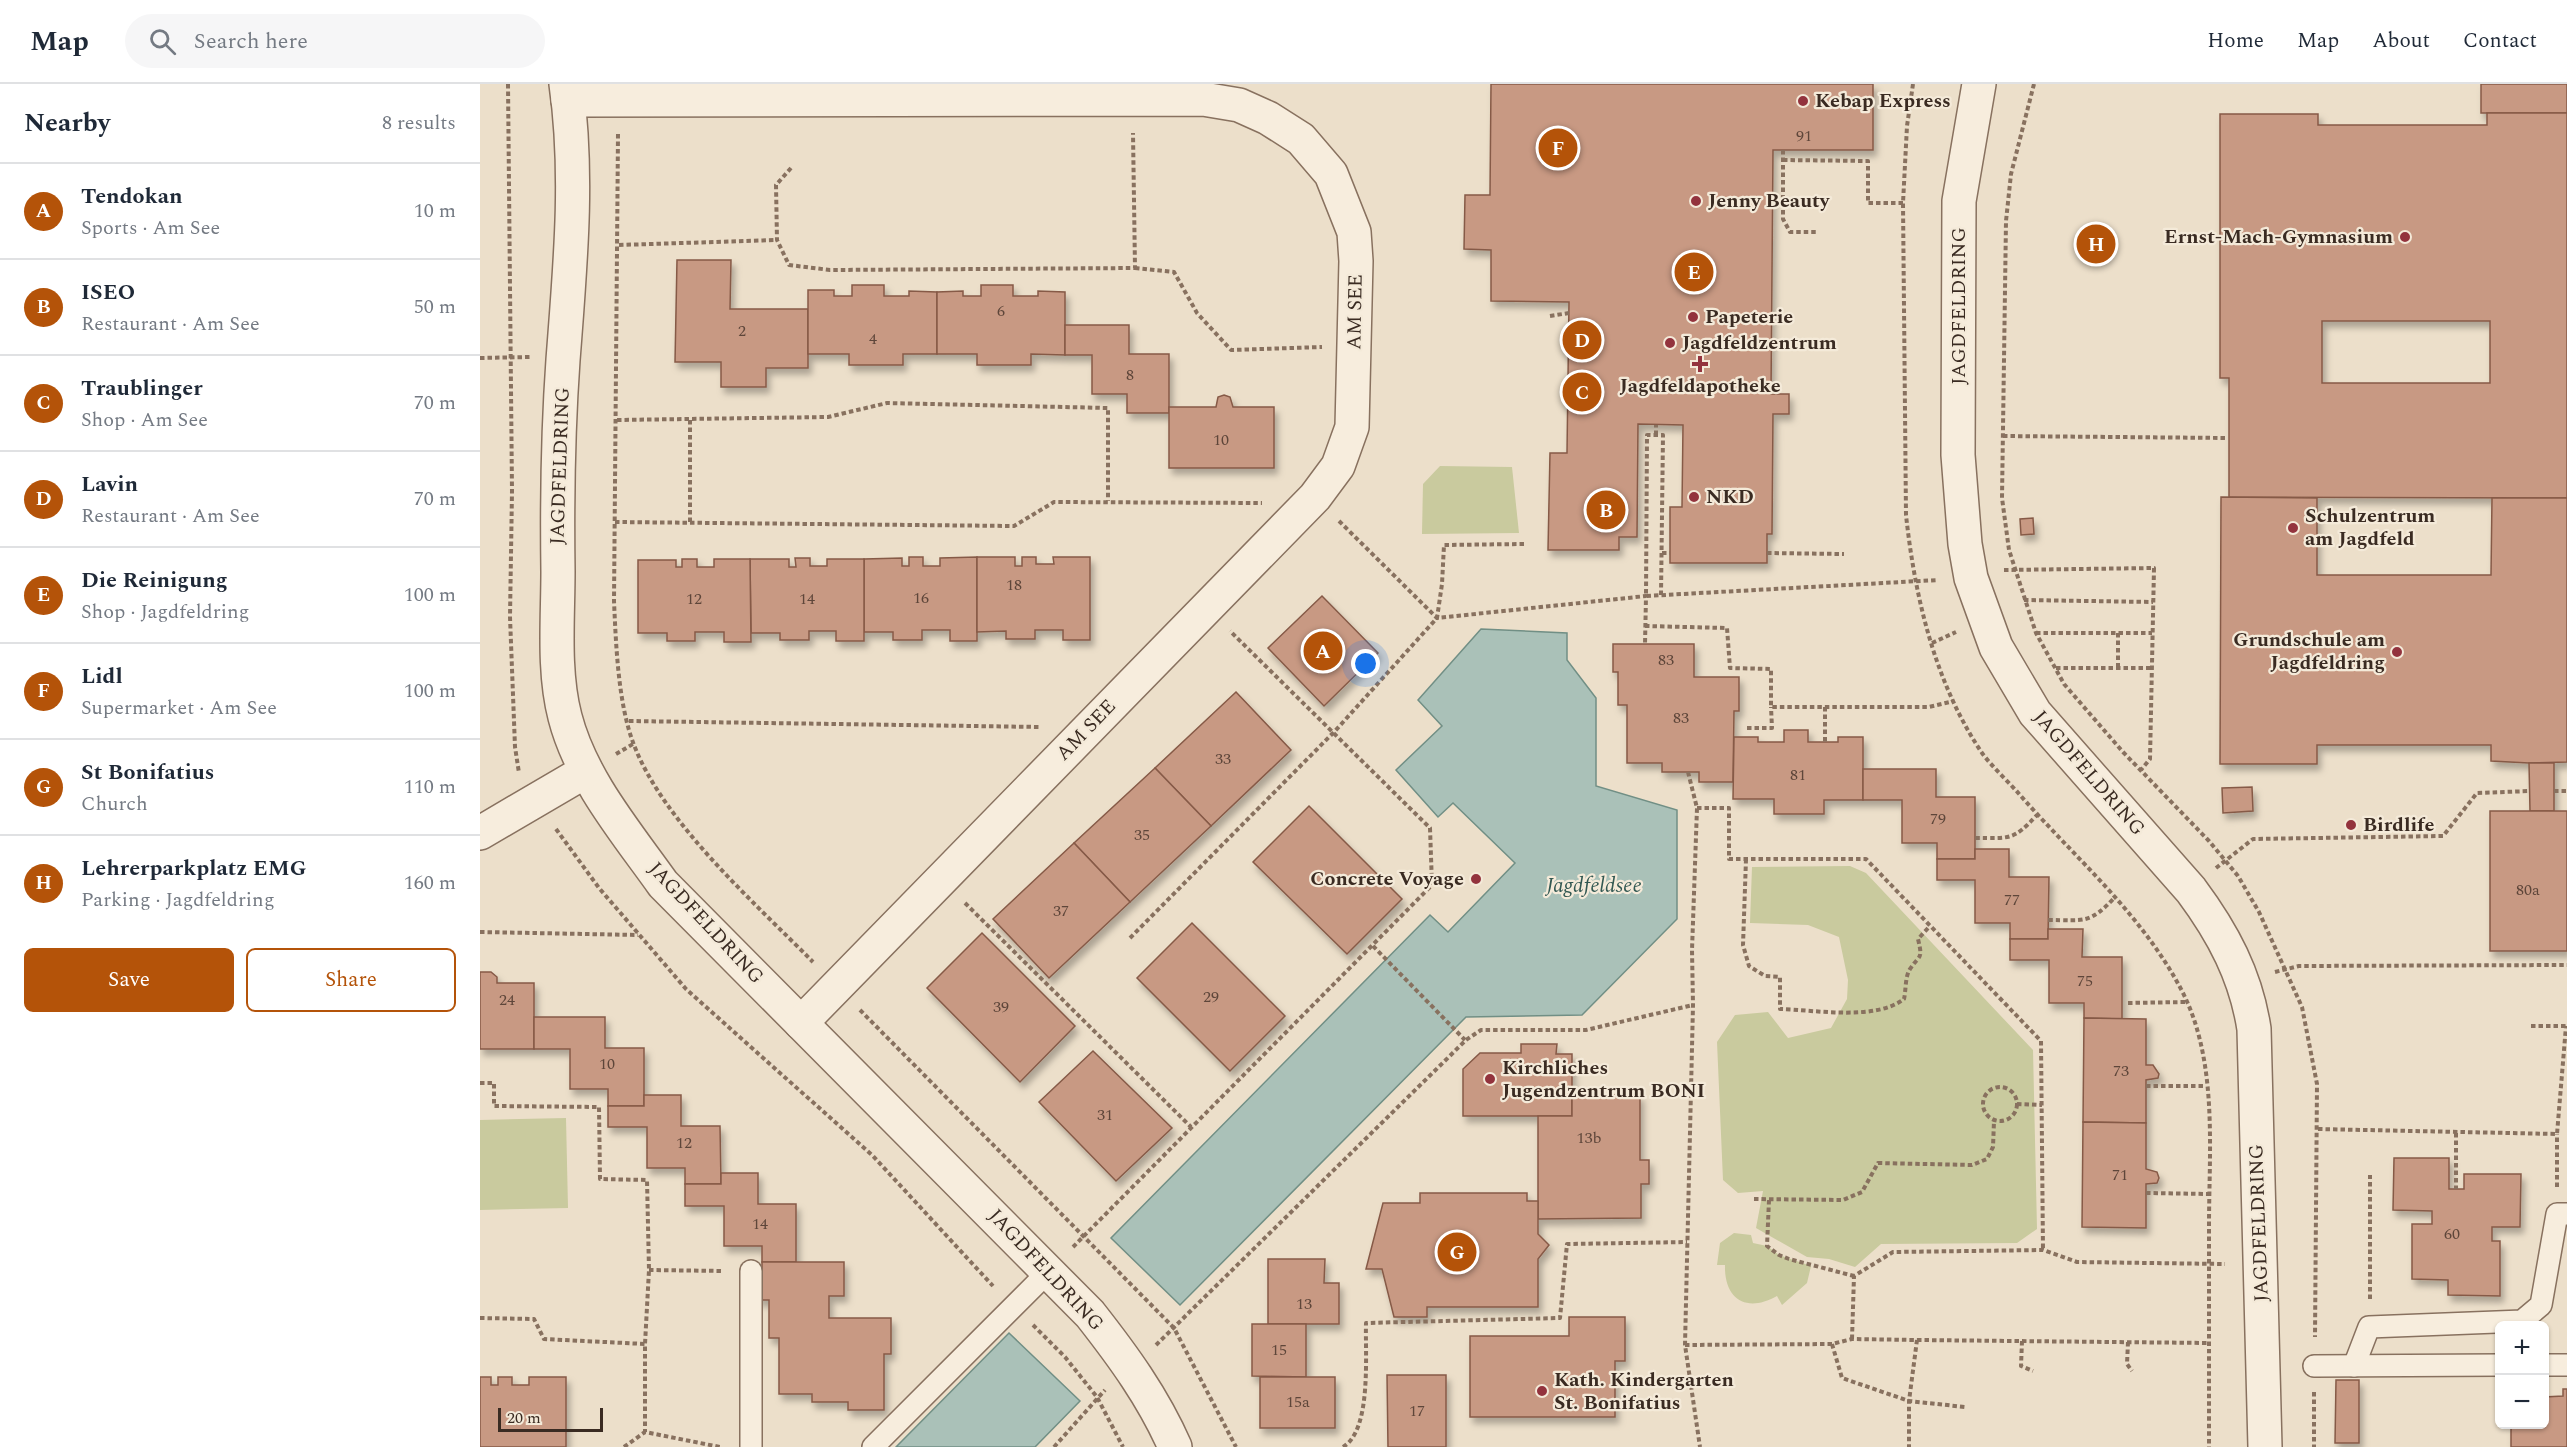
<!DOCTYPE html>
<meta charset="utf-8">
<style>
body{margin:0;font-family:Spectral,serif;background:#f6f6f7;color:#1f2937}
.controls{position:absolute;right:18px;bottom:18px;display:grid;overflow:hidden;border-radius:9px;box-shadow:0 2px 4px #0004}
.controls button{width:54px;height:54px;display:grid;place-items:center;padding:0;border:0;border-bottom:2px solid #e0e1e3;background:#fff;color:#1f2937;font:30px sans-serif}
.scale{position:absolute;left:18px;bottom:15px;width:105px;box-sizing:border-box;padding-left:6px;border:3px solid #3a2b22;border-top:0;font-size:16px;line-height:21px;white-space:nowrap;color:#3a2b22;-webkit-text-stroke:4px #f4ead9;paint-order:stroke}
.you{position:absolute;left:886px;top:580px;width:21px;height:21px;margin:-15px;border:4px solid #fff;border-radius:50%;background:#1a73e8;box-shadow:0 0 0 9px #1a73e833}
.badge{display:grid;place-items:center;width:39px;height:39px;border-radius:50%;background:#b45309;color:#fff;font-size:20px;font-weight:700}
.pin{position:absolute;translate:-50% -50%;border:3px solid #fff;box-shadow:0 2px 6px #0006}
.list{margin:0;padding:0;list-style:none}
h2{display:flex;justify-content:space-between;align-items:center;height:78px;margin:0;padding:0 24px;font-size:26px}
h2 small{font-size:20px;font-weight:400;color:#747a83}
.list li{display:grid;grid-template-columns:39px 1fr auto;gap:18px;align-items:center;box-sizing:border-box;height:96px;padding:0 24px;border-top:2px solid #e0e1e3}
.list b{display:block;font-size:22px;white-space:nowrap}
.list p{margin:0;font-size:20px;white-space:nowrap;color:#747a83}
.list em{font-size:20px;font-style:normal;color:#747a83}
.actions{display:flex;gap:12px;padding:18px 24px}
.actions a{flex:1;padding:14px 0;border:2px solid #b45309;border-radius:9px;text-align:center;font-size:21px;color:#b45309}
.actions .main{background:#b45309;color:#fff}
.icon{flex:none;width:33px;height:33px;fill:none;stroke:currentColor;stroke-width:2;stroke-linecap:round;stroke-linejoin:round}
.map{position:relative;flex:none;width:2087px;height:1363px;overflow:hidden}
header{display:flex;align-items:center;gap:36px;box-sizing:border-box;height:84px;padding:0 30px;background:#fff;border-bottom:2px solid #e0e1e3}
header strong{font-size:28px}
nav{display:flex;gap:33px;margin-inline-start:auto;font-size:21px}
.search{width:420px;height:54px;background:#f6f6f7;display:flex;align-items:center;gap:15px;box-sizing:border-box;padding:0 21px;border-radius:33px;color:#747a83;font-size:22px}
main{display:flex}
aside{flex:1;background:#fff}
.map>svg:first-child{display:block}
.green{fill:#c9ca9e}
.water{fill:#aac1b8;stroke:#718f85;stroke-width:1.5}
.building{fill:#c89983;stroke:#865a47;stroke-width:1.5;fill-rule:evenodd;filter:url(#shadow)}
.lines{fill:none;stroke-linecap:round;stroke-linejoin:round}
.service-casing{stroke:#88715f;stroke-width:24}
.minor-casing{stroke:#88715f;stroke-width:36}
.path{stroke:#88715f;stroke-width:4;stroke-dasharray:4.5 3;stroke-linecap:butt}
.service{stroke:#f7eddd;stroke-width:21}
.minor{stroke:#f7eddd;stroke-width:33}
.poi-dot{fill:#93333d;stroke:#f4ead9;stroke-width:2}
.labels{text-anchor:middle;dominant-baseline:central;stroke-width:4.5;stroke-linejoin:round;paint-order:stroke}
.number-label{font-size:16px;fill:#5e463a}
.poi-label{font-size:20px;font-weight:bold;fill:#3a2b22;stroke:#f4ead9;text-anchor:start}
.street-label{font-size:20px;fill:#3a2b22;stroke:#f4ead9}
.water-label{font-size:21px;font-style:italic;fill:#325852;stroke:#f4ead9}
</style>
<header>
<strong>Map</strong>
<div class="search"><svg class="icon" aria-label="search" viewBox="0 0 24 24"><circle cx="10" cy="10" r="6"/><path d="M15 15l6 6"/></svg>Search here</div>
<nav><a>Home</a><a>Map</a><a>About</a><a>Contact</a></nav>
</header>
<main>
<aside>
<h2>Nearby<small>8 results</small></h2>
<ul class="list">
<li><span class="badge">A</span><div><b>Tendokan</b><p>Sports · Am See</p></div><em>10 m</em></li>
<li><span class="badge">B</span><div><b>ISEO</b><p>Restaurant · Am See</p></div><em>50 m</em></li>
<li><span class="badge">C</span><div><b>Traublinger</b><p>Shop · Am See</p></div><em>70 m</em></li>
<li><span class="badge">D</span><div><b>Lavin</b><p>Restaurant · Am See</p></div><em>70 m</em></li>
<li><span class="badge">E</span><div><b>Die Reinigung</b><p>Shop · Jagdfeldring</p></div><em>100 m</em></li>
<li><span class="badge">F</span><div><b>Lidl</b><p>Supermarket · Am See</p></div><em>100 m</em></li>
<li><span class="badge">G</span><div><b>St Bonifatius</b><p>Church</p></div><em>110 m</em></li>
<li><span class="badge">H</span><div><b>Lehrerparkplatz EMG</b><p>Parking · Jagdfeldring</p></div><em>160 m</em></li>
</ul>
<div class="actions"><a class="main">Save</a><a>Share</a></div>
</aside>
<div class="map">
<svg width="2087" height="1363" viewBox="0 0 2087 1363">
<defs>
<filter id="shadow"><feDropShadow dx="3.5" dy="6" stdDeviation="3" flood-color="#0004"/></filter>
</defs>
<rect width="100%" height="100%" fill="#ecdfca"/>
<g class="green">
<polygon points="960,382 1032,383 1039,449 942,450 943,400"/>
<polygon points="1370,782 1386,789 1553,966 1557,1145 1537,1159 1401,1160 1375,1183 1349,1175 1327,1173 1276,1144 1283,1107 1258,1109 1243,1096 1237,958 1255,931 1288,928 1308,954 1351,944 1367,915 1368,896 1359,853 1328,841 1270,839 1272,783"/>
<polygon points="86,1034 88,1124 0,1126 0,1036"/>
<path d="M1254 1149 1271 1151 1273 1159 1287 1162 1299 1171 1331 1182 1327 1199 1302 1221 1297 1212C1267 1229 1244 1216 1245 1181H1237L1240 1159Z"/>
</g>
<g class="water">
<polygon points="1001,545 1087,549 1087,576 1116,614 1116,702 1197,726 1197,835 1102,931 986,933 700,1221 631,1154 950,831 968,848 1035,779 973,719 958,733 916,686 962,642 938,616"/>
<polygon points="529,1249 600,1317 555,1363 416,1363"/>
</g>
<g class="building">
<polygon points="1011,0 1393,0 1393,66 1293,66 1291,310 1309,310 1309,330 1293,330 1292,450 1287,450 1287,479 1190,479 1190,423 1202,423 1203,341 1158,340 1157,453 1139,453 1139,466 1068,466 1070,369 1087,369 1089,218 1011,217 1011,166 984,165 985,111 1010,111"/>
<rect x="2001" y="0" width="86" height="29"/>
<path d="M2007 29H2087V414L1749 413V294H1740V30H1838V41H2007ZM1842 237H2010V299H1842Z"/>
<polygon points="197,176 251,176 250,225 328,225 328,284 286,284 286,303 241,303 241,278 195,278"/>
<polygon points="372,201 404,201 404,212 429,212 429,207 457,208 457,270 423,270 423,281 369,281 369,270 328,270 328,206 354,206 354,212 372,212"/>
<polygon points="501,201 533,201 533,212 558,212 558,207 585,208 585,271 551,270 551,281 497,281 497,270 457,270 457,208 483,207 483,212 501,212"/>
<polygon points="585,241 649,241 649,270 689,270 689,329 647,329 647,310 612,310 612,271 585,271"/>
<polygon points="744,311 750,313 753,323 794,323 794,384 689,384 689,323 736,323 738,313"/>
<polygon points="1741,413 1837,414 1837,491 2011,491 2012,414 2087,414 2087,678 2049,679 2011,677 2011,661 1837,661 1837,680 1740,680"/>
<polygon points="1553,434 1554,450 1541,451 1540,435"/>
<polygon points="429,473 443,473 443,482 460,482 460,474 497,473 497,557 470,557 470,546 442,546 442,556 413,556 413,548 384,548 384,475 422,474 422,482 429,482"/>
<polygon points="497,473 535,473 535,482 542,482 542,473 556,473 556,480 574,480 573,473 610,473 610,556 583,556 583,546 555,546 555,555 526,555 526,547 497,548"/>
<polygon points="315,474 330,474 330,482 347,482 347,475 384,475 384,557 356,557 356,547 329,547 329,556 300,556 300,549 271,549 270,475 309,475 309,483 316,483"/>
<polygon points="202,475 217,475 217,483 234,483 234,475 270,475 271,558 244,558 244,548 215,548 215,557 187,557 187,549 158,549 158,476 196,476 196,483 202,483"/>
<polygon points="842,512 898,569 844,622 788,564"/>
<polygon points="1133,560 1214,560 1214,593 1259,593 1259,627 1254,627 1253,698 1219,698 1219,688 1182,688 1182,679 1147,679 1147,621 1138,621 1138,588 1133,588"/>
<polygon points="756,608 811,666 731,742 675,684"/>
<polygon points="1304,646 1328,646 1328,658 1358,658 1358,653 1383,653 1383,716 1344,716 1344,730 1294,730 1294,715 1253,715 1254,653 1278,653 1278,658 1304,658"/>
<polygon points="2049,679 2074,679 2074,727 2050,727"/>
<polygon points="675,684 731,742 650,818 594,759"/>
<polygon points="1383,685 1456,685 1456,713 1495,713 1495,775 1457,775 1457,759 1422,759 1422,716 1383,716"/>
<polygon points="1772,703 1773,727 1743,729 1742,704"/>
<polygon points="829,722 922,815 867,870 773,778"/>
<rect x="2010" y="727" width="77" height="140"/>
<polygon points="594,759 650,818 569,894 513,835"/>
<polygon points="1495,765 1529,765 1529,793 1569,793 1568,855 1530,855 1530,839 1495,839 1495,796 1457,796 1457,775 1495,775"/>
<polygon points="712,839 805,932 750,987 657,894"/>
<polygon points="1568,845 1603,845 1602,873 1642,873 1642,935 1604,934 1604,919 1569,919 1569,876 1530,876 1530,855 1568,855"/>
<polygon points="502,849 595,942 540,998 447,904"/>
<polygon points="0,888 11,888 17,893 17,899 54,899 54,965 0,965"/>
<polygon points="54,933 125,933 125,964 164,964 164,1022 128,1022 128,1005 90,1005 90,965 54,965"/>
<polygon points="1604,934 1666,935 1666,981 1673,981 1679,990 1678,994 1666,996 1666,1039 1603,1038"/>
<polygon points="1041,960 1077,960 1076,970 1092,970 1092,1032 983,1032 983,985 1000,969 1041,969"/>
<polygon points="613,967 692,1044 636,1097 559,1018"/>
<polygon points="164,1011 201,1011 201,1042 240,1042 241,1100 205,1100 205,1084 167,1084 167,1043 128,1043 128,1022 164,1022"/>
<polygon points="1092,1011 1160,1011 1160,1076 1169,1076 1169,1100 1161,1100 1161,1134 1058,1135 1058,1032 1092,1032"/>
<polygon points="1603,1038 1666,1039 1666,1085 1677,1088 1679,1094 1677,1099 1666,1100 1666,1144 1602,1143"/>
<polygon points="1914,1074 1969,1074 1969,1105 1984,1105 1984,1090 2041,1090 2040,1143 2012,1143 2012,1157 2020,1157 2020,1212 1968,1211 1968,1196 1932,1195 1932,1140 1952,1140 1952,1127 1913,1126"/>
<polygon points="241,1089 278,1089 278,1120 316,1120 316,1178 282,1178 282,1162 244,1162 244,1122 205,1122 205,1100 241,1100"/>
<polygon points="940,1109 1047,1109 1047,1117 1058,1117 1058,1150 1069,1161 1058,1175 1058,1223 947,1223 947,1233 914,1233 902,1185 886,1185 903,1119 940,1119"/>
<polygon points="788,1175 845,1175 844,1199 859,1199 859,1240 788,1240"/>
<polygon points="282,1178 364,1178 364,1212 349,1212 349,1234 411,1234 411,1270 404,1270 404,1326 368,1326 368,1318 332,1318 332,1310 299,1310 299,1254 289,1254 289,1216 277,1216 277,1192 282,1192"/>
<polygon points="1089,1233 1145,1233 1145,1277 1135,1277 1135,1333 990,1333 990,1252 1089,1252"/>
<polygon points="772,1240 826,1240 826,1293 772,1292"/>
<polygon points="907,1291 966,1291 966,1363 908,1363"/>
<polygon points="0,1293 11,1293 11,1301 18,1301 18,1293 32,1293 32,1301 49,1301 49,1293 86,1293 86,1363 0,1363"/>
<rect x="780" y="1293" width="75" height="51"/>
<polygon points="1856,1296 1879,1296 1879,1359 1855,1359"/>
<polygon points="2083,1305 2087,1305 2087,1363 2031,1363 2031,1340 2064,1340 2064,1313 2083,1312"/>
</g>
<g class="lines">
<defs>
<g id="service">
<polyline points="271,1187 271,1363"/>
<polyline points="2064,1281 2087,1281"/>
<polyline points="1834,1282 2020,1281"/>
<polyline points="1874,1282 1889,1243 2042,1237 2061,1221 2077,1130 2087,1130"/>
<polyline points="393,1363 569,1187"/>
</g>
<g id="minor">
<path d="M86 0C99 91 90 184 83 276 78 346 77 417 78 488 78 535 73 587 85 633 101 695 146 748 183 800L610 1230C643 1272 673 1313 695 1363"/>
<path d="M1499 0 1479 117 1478 371 1485 460 1491 494 1516 563 1555 629 1711 806C1743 849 1766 892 1774 945L1785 1363"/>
<polyline points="88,16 723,15 759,21 788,34 821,55 851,90 874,148 876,177 872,343 858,382 835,413 321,939"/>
<polyline points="0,749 106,687"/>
</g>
</defs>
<use href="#service" class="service-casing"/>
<use href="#minor" class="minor-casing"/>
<g class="path">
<polyline points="28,0 32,407 30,533 35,663 39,689"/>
<path d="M1433 0 1427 42 1423 119 1426 431C1435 514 1455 599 1502 669 1513 684 1528 697 1540 711 1596 775 1664 832 1703 909 1738 979 1729 1066 1729 1142 1729 1216 1729 1289 1729 1363"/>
<polyline points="1554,0 1531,90 1526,137 1522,414 1529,466 1556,549 1584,600 1643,668 1729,757 1758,792 1779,828 1822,923 1837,1000 1835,1253"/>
<path d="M138 50 134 517C136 561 138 620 154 661 184 739 274 818 333 878"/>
<polyline points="1303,66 1303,135 1310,148 1338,148"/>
<polyline points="1303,76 1388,77 1388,119 1423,119"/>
<polyline points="311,84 296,101 297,156 309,181 350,186 655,184 653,49"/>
<polyline points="139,161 297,156"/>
<polyline points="655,184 694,188 717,229 751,266 842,263"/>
<polyline points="1070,232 1089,229"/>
<polyline points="0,274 50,273"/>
<polyline points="137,336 348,333 407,319 628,324 628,417"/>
<polyline points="1176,351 1176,341"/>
<polyline points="1523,352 1747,354"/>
<polyline points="859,437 957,534 1166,512 1165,560"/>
<polyline points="135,438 534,442 574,418 782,419"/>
<polyline points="210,438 210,335"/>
<polyline points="1182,469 1190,469"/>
<polyline points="1287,469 1364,470"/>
<polyline points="1524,486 1674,484 1670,675 1661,686"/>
<polyline points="1181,511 1183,351 1167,351 1166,512 1458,496"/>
<polyline points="1544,516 1673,518"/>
<polyline points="1165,542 1247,544 1250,584 1291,585 1291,623 1449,623 1474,617"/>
<polyline points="1556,549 1672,549"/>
<polyline points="1638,549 1638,584"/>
<polyline points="1452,559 1476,548"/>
<polyline points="1576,584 1672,584"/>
<polyline points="1345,623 1345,658"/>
<polyline points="149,637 561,643"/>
<polyline points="1267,644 1292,644 1291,623"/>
<polyline points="136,670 153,660"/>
<polyline points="1208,688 1217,724 1212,866 1213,921 1205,1261 1220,1363"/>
<polyline points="2074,707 2087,707"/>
<polyline points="1217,724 1249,724 1249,775 1386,775 1561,957 1563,1166"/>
<polyline points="76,745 119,804 206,905 393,1072 513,1202"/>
<path d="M1495 754C1530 754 1533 757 1557 731"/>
<path d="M1266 775 1263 861 1269 882 1285 892 1300 893V925C1336 926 1395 937 1424 915 1426 907 1425 892 1430 885 1440 870 1443 876 1438 855L1450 842"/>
<polyline points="1736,784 1773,755 1963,752 1997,709 2050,707"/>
<polyline points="485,819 711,1043"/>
<path d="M1568 836C1604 836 1609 841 1635 813"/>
<polyline points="0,848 158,851"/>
<polyline points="650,854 855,647 957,534 962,500 964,461 1044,460"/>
<polyline points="893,862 985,956"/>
<polyline points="1795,888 1819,882 2087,881"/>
<polyline points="1648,919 1707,918"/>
<polyline points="380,926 694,1244 756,1363"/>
<polyline points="2051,942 2086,942"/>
<polyline points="0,999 14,999 14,1022 119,1023 120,1095 167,1096 169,1186 165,1260"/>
<polyline points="1666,1002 1726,1002"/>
<circle cx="1520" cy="1020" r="17"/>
<polyline points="1537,1020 1562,1021"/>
<polyline points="1838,1045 2077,1050 2086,942"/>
<polyline points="1976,1049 1976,1105"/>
<polyline points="2077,1103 2077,1050"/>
<polyline points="1666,1109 1729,1110"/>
<polyline points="1274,1115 1363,1116 1382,1108 1398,1079 1492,1081 1507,1075 1513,1063 1514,1037"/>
<polyline points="1289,1116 1287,1162 1299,1171 1309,1175 1374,1192"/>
<polyline points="593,1163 952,801 950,744 750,547"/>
<polyline points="169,1186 243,1187"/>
<polyline points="1890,1215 1890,1091"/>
<polyline points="0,1234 54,1235 64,1255 165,1260 165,1348"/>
<polyline points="553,1241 585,1273 617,1313 643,1363"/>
<polyline points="1372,1255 1374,1192 1413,1168 1563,1166 1597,1178 1745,1180"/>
<polyline points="1437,1256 1729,1259"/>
<polyline points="1542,1257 1541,1282 1553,1287"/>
<polyline points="1648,1258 1647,1280 1652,1287"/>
<polyline points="1352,1260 1362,1294 1429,1317 1485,1323"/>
<polyline points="676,1261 986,956 1001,946 1106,946 1213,921"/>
<polyline points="1205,1261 1352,1260 1372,1255 1437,1256 1429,1317 1429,1363"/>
<polyline points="1834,1308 1834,1363"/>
<polyline points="144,1363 165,1348 240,1363"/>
<polyline points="574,1363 625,1306"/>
<path d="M863 1363C892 1346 885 1270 886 1239L1080 1234 1087 1160 1207 1158"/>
</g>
<use href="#service" class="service"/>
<use href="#minor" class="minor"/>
</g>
<g class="poi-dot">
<circle cx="1323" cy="17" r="6"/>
<circle cx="1216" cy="117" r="6"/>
<circle cx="1925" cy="153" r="6"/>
<circle cx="1213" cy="233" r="6"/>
<circle cx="1190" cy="259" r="6"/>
<path d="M1217 271h6v6h6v6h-6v6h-6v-6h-6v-6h6z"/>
<circle cx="1214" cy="413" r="6"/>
<circle cx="1813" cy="444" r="6"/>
<circle cx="1917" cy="568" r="6"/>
<circle cx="1871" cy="741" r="6"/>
<circle cx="996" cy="795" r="6"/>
<circle cx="1010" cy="995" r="6"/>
<circle cx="1062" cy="1307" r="6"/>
</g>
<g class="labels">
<g class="number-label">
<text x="1324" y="52">91</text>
<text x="521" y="227">6</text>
<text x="262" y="247">2</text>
<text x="393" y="255">4</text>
<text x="650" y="291">8</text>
<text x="741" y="356">10</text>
<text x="534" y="501">18</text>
<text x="441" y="514">16</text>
<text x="214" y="515">12</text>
<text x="327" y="515">14</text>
<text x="1186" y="576">83</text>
<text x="1201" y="634">83</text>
<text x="743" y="675">33</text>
<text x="1318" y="691">81</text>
<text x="1458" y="735">79</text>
<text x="662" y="751">35</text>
<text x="2048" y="806">80a</text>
<text x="1532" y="816">77</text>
<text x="581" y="827">37</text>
<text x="1605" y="897">75</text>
<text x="731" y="913">29</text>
<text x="27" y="916">24</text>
<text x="521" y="923">39</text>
<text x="127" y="980">10</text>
<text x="1641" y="987">73</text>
<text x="625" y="1031">31</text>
<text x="1109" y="1054">13b</text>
<text x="204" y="1059">12</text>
<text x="1640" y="1091">71</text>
<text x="280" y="1140">14</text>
<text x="1972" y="1150">60</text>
<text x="824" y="1220">13</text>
<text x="799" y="1266">15</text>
<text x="818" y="1318">15a</text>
<text x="937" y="1327">17</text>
</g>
<g class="poi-label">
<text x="1335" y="17">Kebap Express</text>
<text x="1228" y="117">Jenny Beauty</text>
<text x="1913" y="153" text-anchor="end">Ernst-Mach-Gymnasium</text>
<text x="1225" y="233">Papeterie</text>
<text x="1202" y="259">Jagdfeldzentrum</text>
<text x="1220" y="302" text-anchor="middle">Jagdfeldapotheke</text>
<text x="1226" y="413">NKD</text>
<text x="1825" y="432">Schulzentrum<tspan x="1825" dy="23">am Jagdfeld</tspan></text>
<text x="1905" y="556" text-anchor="end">Grundschule am<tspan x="1905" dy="23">Jagdfeldring</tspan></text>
<text x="1883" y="741">Birdlife</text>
<text x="984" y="795" text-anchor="end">Concrete Voyage</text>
<text x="1022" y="984">Kirchliches<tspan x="1022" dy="23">Jugendzentrum BONI</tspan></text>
<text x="1074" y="1296">Kath. Kindergarten<tspan x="1074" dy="23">St. Bonifatius</tspan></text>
</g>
<g class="street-label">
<text transform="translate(1479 222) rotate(-90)">JAGDFELDRING</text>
<text transform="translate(875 228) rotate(-89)">AM SEE</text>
<text transform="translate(80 382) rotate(-88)">JAGDFELDRING</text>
<text transform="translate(606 646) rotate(-46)">AM SEE</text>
<text transform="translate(1609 689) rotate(49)">JAGDFELDRING</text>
<text transform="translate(226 839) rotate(47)">JAGDFELDRING</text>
<text transform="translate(1779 1139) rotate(-92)">JAGDFELDRING</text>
<text transform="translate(566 1186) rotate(47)">JAGDFELDRING</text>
</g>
<g class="water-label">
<text x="1114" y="802">Jagdfeldsee</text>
</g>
</g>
</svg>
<div class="controls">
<button>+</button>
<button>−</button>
</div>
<div class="scale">20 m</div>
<div class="you"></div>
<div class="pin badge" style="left:843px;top:567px">A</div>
<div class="pin badge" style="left:1126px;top:426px">B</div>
<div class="pin badge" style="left:1102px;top:308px">C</div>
<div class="pin badge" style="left:1102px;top:256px">D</div>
<div class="pin badge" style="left:1214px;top:188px">E</div>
<div class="pin badge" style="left:1078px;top:64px">F</div>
<div class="pin badge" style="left:977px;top:1168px">G</div>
<div class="pin badge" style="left:1616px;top:160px">H</div>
</div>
</main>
